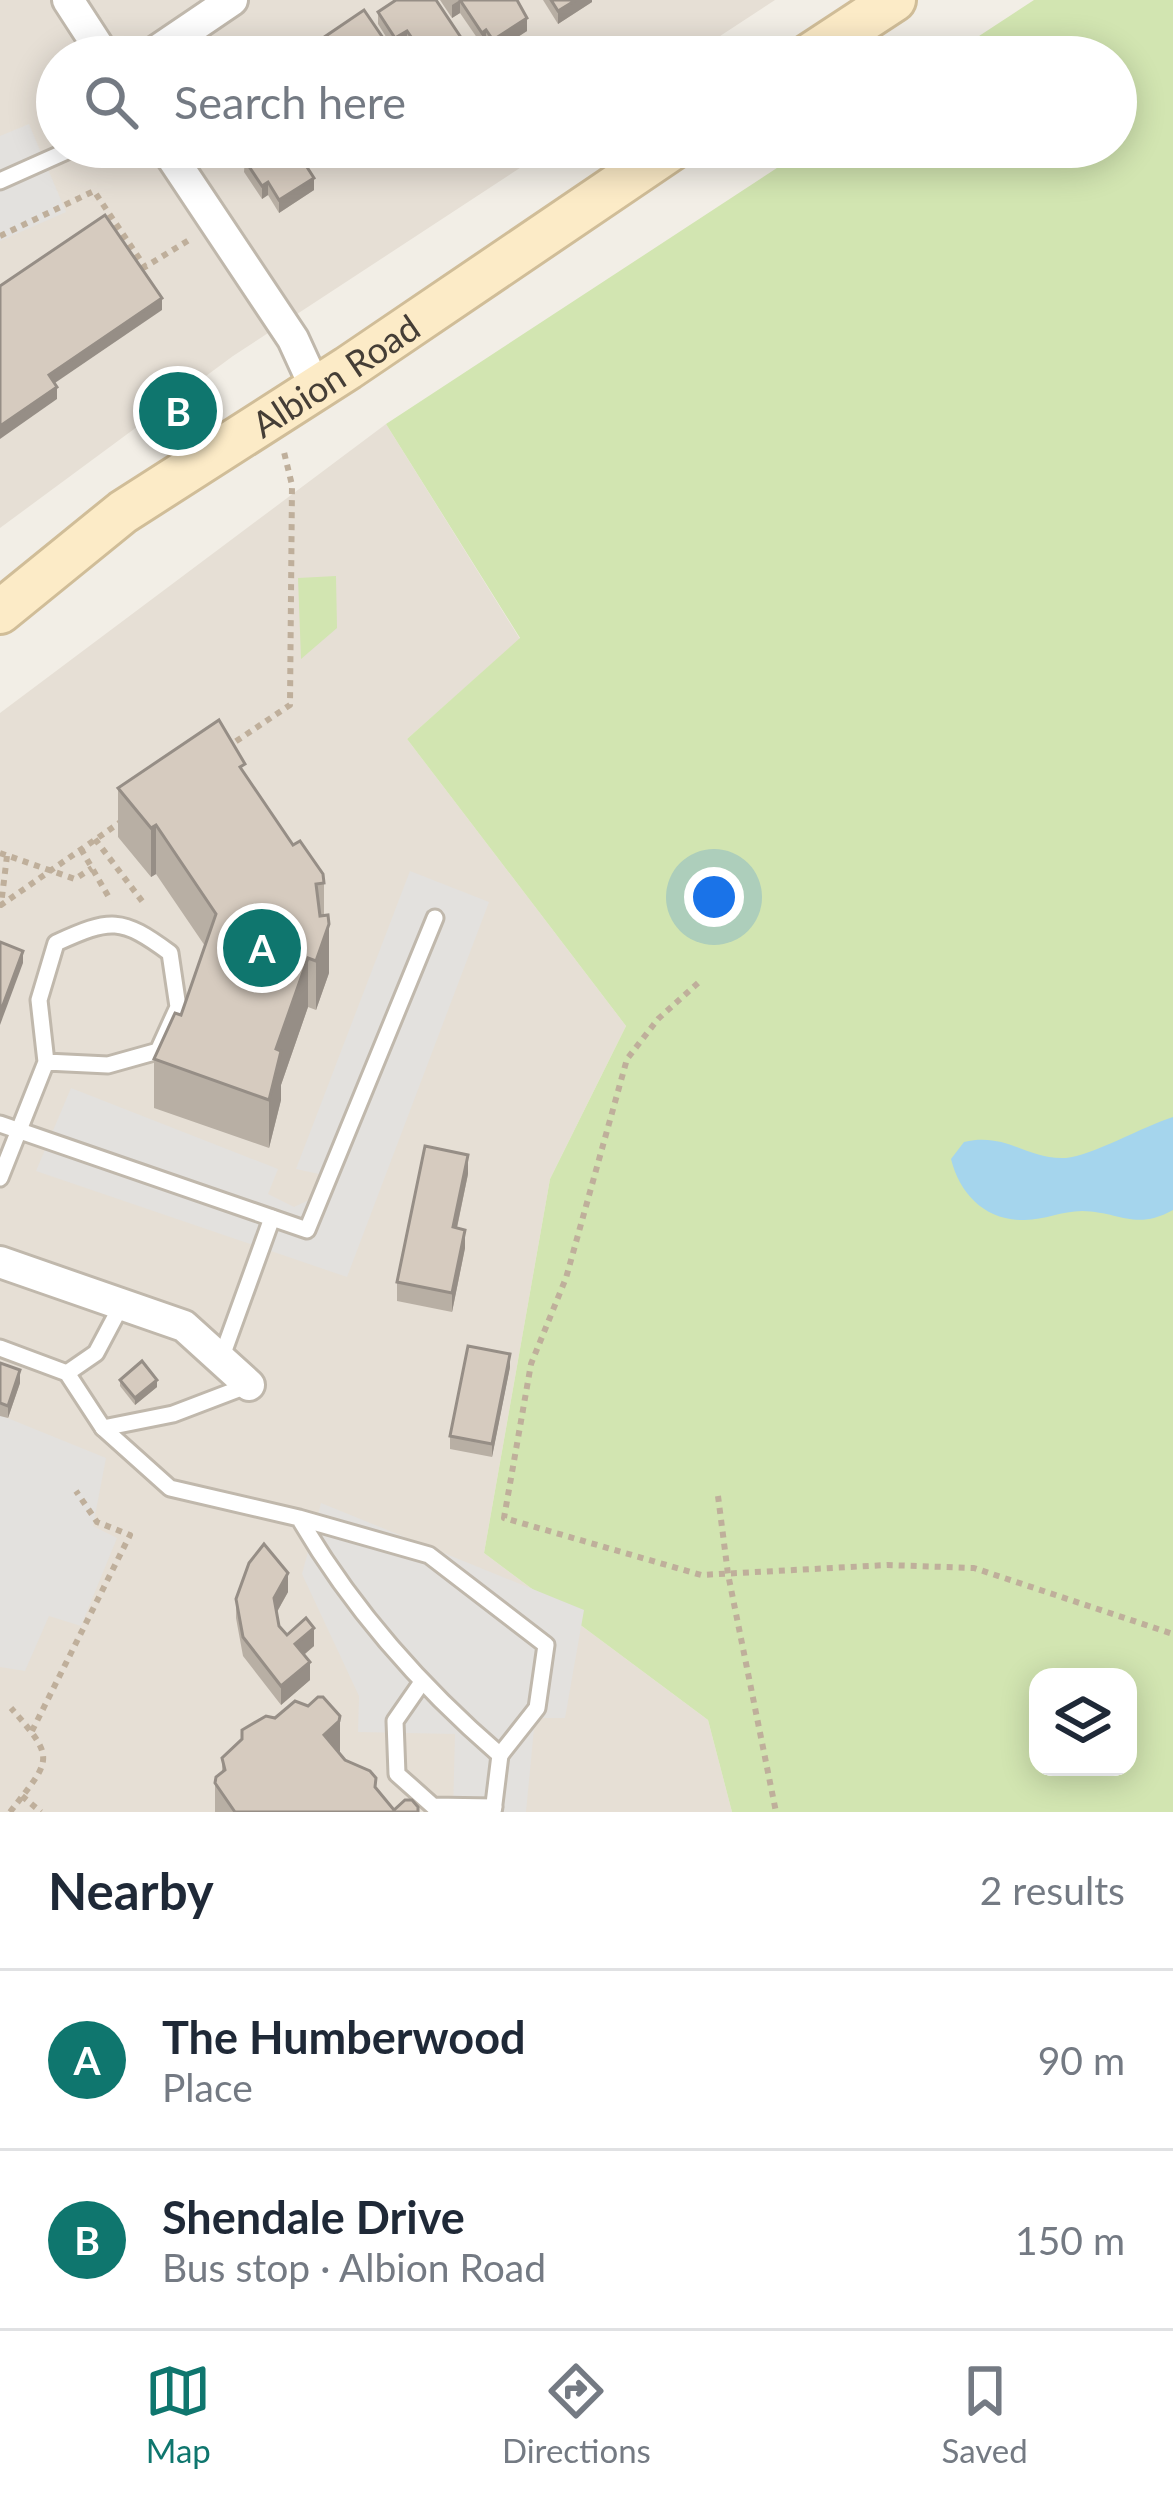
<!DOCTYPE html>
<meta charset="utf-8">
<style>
body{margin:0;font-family:Lato,sans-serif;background:#f2f2f3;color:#1f2937}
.controls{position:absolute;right:36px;bottom:36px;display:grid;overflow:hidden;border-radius:24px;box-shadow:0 6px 30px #0003}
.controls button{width:108px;height:108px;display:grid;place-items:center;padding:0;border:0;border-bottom:3px solid #e0e1e3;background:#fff;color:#1f2937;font:60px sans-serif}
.you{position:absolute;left:714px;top:897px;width:42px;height:42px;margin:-30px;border:9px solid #fff;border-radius:50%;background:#1a73e8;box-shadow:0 0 0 18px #1a73e833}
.badge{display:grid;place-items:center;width:78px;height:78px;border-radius:50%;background:#0f766e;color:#fff;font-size:39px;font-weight:700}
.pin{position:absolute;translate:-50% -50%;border:6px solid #fff;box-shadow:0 3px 12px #0006}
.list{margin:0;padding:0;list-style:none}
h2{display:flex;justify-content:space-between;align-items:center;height:156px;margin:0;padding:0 48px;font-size:51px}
h2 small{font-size:39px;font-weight:400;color:#747a83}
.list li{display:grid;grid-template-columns:78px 1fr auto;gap:36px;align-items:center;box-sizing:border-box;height:180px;padding:0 48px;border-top:3px solid #e0e1e3}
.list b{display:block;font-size:45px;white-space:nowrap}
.list p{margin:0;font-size:39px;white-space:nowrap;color:#747a83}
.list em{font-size:39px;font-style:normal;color:#747a83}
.icon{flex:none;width:66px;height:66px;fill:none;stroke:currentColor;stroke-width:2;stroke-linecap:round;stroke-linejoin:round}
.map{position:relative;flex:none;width:1173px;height:1812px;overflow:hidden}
.search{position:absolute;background:#fff;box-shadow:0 6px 30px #0003;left:36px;right:36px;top:36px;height:132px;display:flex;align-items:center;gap:30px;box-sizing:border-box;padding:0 42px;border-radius:66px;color:#747a83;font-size:45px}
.sheet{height:516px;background:#fff}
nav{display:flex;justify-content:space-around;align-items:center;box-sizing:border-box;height:168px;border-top:3px solid #e0e1e3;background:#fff;font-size:33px;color:#747a83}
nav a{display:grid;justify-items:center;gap:6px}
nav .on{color:#0f766e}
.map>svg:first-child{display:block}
.residential{fill:#e6dfd5}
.green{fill:#d2e5b1;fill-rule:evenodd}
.parking{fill:#e3e1de}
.water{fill:#a5d5ed}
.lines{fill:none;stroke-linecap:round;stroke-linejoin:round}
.service-casing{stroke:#c0b8ac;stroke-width:21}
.minor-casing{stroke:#c0b8ac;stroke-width:36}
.secondary-casing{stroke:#d0bd98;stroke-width:48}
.path{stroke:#bfaf9b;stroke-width:6;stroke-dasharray:6 6;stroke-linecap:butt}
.service{stroke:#fff;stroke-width:15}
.minor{stroke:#fff;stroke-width:30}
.secondary{stroke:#fcebc7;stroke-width:42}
.wall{fill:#b8afa4}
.shaded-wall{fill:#968e86}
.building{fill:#d6cbbf;stroke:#968e86;stroke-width:3}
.labels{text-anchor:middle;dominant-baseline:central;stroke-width:9;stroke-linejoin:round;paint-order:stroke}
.street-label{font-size:36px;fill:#453e36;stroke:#fff}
</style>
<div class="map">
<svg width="1173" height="1812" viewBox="0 0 1173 1812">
<rect width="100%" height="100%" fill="#f2eee6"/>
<g class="residential">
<polygon points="0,0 775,0 688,57 57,57 57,147 552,147 233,356 0,528"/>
<polygon points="386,424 520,639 407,739 626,1026 550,1179 484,1553 708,1720 732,1812 0,1812 0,713"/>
</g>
<g class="green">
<path d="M1034 0H1173V1812H732L708 1720 484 1553 550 1179 626 1026 407 739 520 638 386 424 809 147H1116V57H947ZM1038 1677H1128V1767H1038Z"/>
<polygon points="336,576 337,628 301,659 298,578"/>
</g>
<g class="parking">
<polygon points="29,124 66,212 0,241 0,136"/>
<polygon points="410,871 489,902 347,1277 36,1171 71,1088 278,1169 268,1194 294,1207 309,1200 319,1174 296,1169"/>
<polygon points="0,1415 106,1458 93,1526 117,1538 81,1626 49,1616 25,1671 0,1667"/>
<polygon points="321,1503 584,1610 565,1718 535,1718 526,1812 453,1812 455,1734 358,1732 359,1696 302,1574"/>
</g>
<path class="water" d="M1173 1117V1210C1135 1231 1121 1212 1082 1211 1062 1211 1044 1220 1025 1220 986 1221 960 1195 951 1159L964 1142C1008 1132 1026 1160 1066 1158 1091 1156 1144 1126 1173 1117Z"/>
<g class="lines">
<defs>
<g id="service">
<polyline points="0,181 76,147"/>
<polyline points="0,1124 307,1230 435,918"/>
<path d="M0 1178 46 1062 39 1000 56 943C111 918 121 917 170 953L178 1007 158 1051 108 1065 46 1062"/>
<path d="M0 1348 67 1373 103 1428 170 1488 299 1518 429 1555 546 1645 537 1708 500 1755C420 1686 352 1609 299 1518"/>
<polyline points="221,1359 272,1218"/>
<polyline points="67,1373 96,1353 122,1304"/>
<polyline points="103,1428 173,1414 249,1385"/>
<polyline points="422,1682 395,1721 397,1774 433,1806 494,1807"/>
<polyline points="493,1812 500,1755"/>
</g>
<g id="minor">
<polyline points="68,0 105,57"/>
<polyline points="148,57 232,0"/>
<polyline points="165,147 293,339 315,387"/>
<polyline points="0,1262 184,1326 249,1385"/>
</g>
<g id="secondary">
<polyline points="807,57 894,0"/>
<path id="s1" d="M0 612 123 512 348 368 674 147"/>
</g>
</defs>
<use href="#service" class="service-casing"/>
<use href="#minor" class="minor-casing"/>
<use href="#secondary" class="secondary-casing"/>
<g class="path">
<polyline points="0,236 94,191 145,267 189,240"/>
<polyline points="226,748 290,705 292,485 283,448"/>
<polyline points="95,839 145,905"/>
<polyline points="81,849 111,901"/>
<polyline points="0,853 75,879 92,868"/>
<polyline points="7,856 1,905 122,821"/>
<polyline points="698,983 658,1019 627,1059 566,1278 531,1364 504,1518 701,1575 887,1565 974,1568 1173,1634"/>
<polyline points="718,1496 728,1574 776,1812"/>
<polyline points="32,1731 130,1535 97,1522 76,1491"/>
<polyline points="22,1796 41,1812"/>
<path d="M10 1812C51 1759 57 1760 11 1708"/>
</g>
<use href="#service" class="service"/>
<use href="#minor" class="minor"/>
<use href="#secondary" class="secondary"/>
</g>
<g class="wall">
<polygon points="440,0 517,0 527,31 493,53 486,43 482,45 460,13 452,18"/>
<polygon points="543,0 592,0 592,2 558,24"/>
<polygon points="378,12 470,57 416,57 407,43 395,51 378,24"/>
<polygon points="317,42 396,57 318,57"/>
<polygon points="237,147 294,147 314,190 279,213 268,195 262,199 244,172 245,159"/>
<polygon points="245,773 293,845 324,883 324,916 329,973 316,1010 308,1007 281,1085 281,1100 269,1148 154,1108 154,1059 181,1015 205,946 156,874 151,877 118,837 118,788"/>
<polygon points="468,1174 457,1228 465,1248 452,1312 397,1301 397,1282"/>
<polygon points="0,1363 20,1383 8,1418 0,1416"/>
<polygon points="510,1367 492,1457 450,1449 450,1436"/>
<polygon points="120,1380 157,1387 135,1405 120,1386"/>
<polygon points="288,1592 277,1612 279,1626 287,1635 314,1646 304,1655 310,1680 281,1705 243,1656 236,1618 236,1599"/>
<polygon points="340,1754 376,1788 394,1810 418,1812 215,1812 215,1783 222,1773 222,1758"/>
</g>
<g class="shaded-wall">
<polygon points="460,0 460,13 452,18 452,5"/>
<polygon points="576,0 592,0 592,2 558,24 558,11"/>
<polygon points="527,18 527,31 493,53 493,40"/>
<polygon points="486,30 486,43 482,45 482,33"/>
<polygon points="407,31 407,43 395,51 395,38"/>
<polygon points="314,178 314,190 279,213 279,200"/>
<polygon points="268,182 268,195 262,199 262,186"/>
<polygon points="162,298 162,310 49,387 49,375"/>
<polygon points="57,387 57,399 0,439 0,426"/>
<polygon points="156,825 156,874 151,877 151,828"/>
<polygon points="329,924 329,973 316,1010 316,961"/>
<polygon points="23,951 23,963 0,1025 0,1013"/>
<polygon points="308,958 308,1007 281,1085 281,1100 269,1148 269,1100 276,1049"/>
<polygon points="468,1155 468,1174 453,1246 453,1227"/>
<polygon points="465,1230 465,1248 452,1312 452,1293"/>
<polygon points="510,1354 510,1367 492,1457 492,1444"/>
<polygon points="20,1370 20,1383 8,1418 8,1406"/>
<polygon points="157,1380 157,1387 135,1405 135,1398"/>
<polygon points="288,1573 288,1592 274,1617 274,1598"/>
<polygon points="314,1628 314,1646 295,1662 295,1644"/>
<polygon points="310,1662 310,1680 281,1705 281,1686"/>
<polygon points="340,1716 340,1762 324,1735"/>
</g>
<g class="building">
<polygon points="396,0 436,0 470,51 461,57 425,57 407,31 395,38 378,12"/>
<polygon points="460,0 517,0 527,18 493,40 486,30 482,33"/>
<polygon points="551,0 576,0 558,11"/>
<polygon points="364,10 396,57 327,57 317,42"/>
<polygon points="307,42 317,57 284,57"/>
<polygon points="245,147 294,147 314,178 279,200 268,182 262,186 244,159 250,155"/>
<polygon points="105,215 162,298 49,375 57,387 0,426 0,286"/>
<polygon points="219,720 245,764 240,767 293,845 300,841 323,874 324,883 316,884 320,916 328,915 329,924 316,961 308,958 276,1049 281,1051 269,1100 154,1059 175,1013 181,1015 216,914 156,825 151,828 118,788"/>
<polygon points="0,942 23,951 0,1013"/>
<polygon points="425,1146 468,1155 453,1227 465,1230 452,1293 397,1282"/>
<polygon points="468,1346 510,1354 492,1444 450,1436"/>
<polygon points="142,1361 157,1380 135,1398 120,1380"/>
<polygon points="0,1363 20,1370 8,1406 0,1403"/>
<polygon points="264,1544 288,1573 274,1598 279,1626 287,1635 306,1618 314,1628 295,1644 310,1662 281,1686 243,1637 236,1599 249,1563"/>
<polygon points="318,1697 323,1697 340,1716 339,1721 324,1735 345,1760 370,1771 376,1778 375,1787 394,1810 405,1800 412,1800 418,1807 418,1812 235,1812 215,1783 216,1777 225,1770 222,1758 242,1739 242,1730 266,1716 275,1718 295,1701 308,1706"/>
</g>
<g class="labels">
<g class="street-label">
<text stroke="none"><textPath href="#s1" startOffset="411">Albion Road</textPath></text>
</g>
</g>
</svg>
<div class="controls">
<button><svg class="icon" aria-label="layers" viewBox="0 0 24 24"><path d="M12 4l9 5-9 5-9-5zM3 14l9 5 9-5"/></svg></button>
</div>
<div class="you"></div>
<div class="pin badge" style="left:262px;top:948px">A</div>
<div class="pin badge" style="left:178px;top:411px">B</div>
<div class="search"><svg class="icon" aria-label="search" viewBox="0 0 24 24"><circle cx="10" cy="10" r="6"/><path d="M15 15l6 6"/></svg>Search here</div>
</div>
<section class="sheet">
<h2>Nearby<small>2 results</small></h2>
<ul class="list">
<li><span class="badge">A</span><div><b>The Humberwood</b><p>Place</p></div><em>90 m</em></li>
<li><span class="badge">B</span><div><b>Shendale Drive</b><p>Bus stop · Albion Road</p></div><em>150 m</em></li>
</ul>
</section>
<nav>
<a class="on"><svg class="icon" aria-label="map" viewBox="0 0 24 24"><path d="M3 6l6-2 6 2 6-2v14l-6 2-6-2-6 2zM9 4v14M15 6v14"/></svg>Map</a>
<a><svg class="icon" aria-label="directions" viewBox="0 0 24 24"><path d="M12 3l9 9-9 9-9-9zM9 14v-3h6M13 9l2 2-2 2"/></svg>Directions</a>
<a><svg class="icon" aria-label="saved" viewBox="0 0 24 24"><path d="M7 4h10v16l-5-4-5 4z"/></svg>Saved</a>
</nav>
